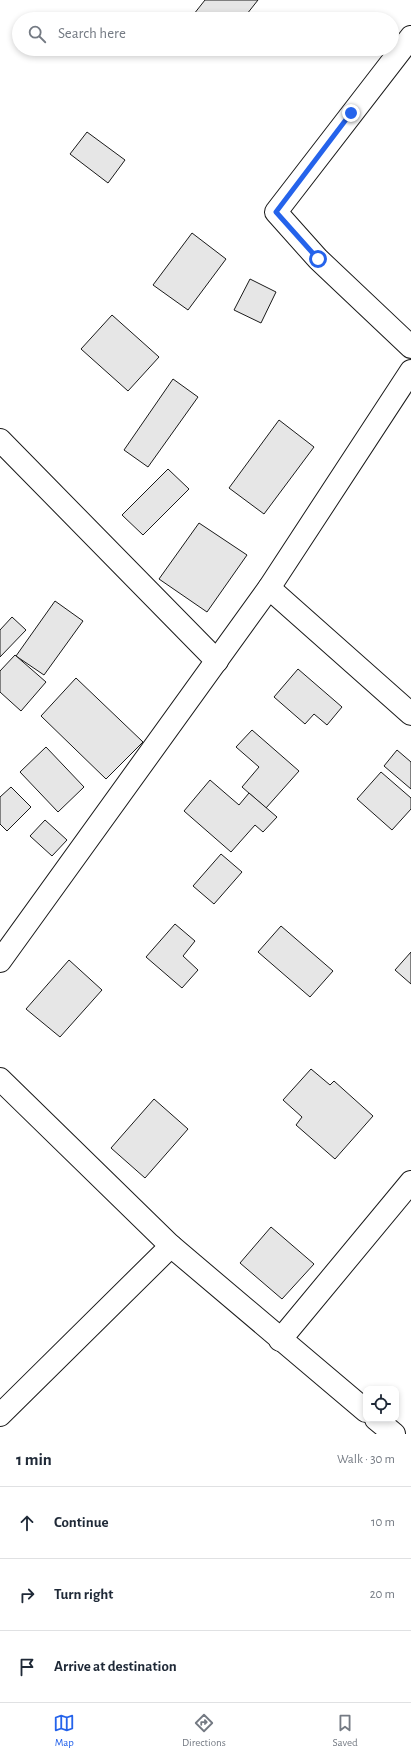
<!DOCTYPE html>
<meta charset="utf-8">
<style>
body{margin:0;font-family:"Alegreya Sans",sans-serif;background:#f2f2f3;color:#1f2937}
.controls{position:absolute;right:12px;bottom:12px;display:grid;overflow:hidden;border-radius:8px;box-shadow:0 2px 6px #0003}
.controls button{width:36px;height:36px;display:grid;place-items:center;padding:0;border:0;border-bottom:1px solid #e0e1e3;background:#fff;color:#1f2937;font:20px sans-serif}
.stop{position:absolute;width:12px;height:12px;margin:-9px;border:3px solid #2563eb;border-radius:50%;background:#fff}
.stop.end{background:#2563eb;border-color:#fff;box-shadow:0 1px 4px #0008}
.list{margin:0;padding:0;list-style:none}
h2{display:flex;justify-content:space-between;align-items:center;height:52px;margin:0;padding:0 16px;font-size:17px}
h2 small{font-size:13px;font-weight:400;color:#747a83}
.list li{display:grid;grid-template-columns:26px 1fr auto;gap:12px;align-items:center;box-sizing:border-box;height:72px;padding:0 16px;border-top:1px solid #e0e1e3}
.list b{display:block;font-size:15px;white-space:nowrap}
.list em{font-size:13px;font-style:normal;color:#747a83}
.icon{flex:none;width:22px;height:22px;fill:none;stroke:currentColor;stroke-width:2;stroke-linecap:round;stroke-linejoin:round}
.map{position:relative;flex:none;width:411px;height:1434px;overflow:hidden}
.search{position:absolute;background:#fff;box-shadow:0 2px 6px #0003;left:12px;right:12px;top:12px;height:44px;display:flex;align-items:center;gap:10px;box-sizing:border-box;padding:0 14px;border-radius:22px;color:#747a83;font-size:15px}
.sheet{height:268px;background:#fff}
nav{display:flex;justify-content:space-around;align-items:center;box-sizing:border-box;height:56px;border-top:1px solid #e0e1e3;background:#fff;font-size:11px;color:#747a83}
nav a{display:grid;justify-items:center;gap:2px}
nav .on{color:#2563eb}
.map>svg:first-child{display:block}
.building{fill:#e6e6e6;stroke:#1a1a1a}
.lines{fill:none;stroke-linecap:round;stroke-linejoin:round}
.street-casing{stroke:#1a1a1a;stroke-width:24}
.street{stroke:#fff;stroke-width:22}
.route{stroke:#2563eb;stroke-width:5}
</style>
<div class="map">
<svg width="411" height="1434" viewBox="0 0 411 1434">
<rect width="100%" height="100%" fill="#fff"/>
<g class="building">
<polygon points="205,0 258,0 243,19 190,19"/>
<polygon points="87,132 125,160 108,183 70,154"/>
<polygon points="192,233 226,259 188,310 153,285"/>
<polygon points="250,279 276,292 261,323 234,310"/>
<polygon points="112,315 159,357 128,391 81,349"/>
<polygon points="173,379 198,397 148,467 124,450"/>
<polygon points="279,420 314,447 264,514 229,488"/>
<polygon points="168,469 189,489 143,535 122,515"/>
<polygon points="199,523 247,555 207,612 159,579"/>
<polygon points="55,601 83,621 44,675 16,656"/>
<polygon points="12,617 26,630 0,657 0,630"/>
<polygon points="15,655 46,682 21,711 0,692 0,671"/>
<polygon points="298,669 342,707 327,725 314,714 305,724 274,697"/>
<polygon points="76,678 143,742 106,779 41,716"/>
<polygon points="252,730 299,771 266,808 242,787 259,767 236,747"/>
<polygon points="46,747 84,787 58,812 20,772"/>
<polygon points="397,750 411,762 411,789 384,766"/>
<polygon points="381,772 411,798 411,809 392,830 357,799"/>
<polygon points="210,780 239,805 249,793 277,817 263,832 255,825 231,852 184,811"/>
<polygon points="11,787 31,807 7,831 0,824 0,797"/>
<polygon points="45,820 67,840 52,856 30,836"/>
<polygon points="221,854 242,872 214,904 193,886"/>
<polygon points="175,924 195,941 183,956 198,970 182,988 146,957"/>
<polygon points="281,926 333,971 310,997 258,952"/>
<polygon points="411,952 411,984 395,970"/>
<polygon points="69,960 102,990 60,1037 26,1009"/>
<polygon points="311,1069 330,1085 334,1081 373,1116 335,1159 296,1125 302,1117 283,1100"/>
<polygon points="154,1099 188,1129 145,1178 111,1148"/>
<polygon points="271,1227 314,1264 282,1299 240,1263"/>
</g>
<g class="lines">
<defs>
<g id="street">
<polyline points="411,37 276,212 318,259 411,347"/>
<polyline points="0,440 217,661"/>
<polyline points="269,588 411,714"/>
<polyline points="0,961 269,588 411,371"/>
<polyline points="0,1079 171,1246 366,1411"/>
<polyline points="280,1340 411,1182"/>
<polyline points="0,1415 171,1246"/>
<polyline points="376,1419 394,1434"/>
</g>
</defs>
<use href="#street" class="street-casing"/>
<use href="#street" class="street"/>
</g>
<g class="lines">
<polyline class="route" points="318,259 276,212 351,113"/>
</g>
</svg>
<div class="controls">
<button><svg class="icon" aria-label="locate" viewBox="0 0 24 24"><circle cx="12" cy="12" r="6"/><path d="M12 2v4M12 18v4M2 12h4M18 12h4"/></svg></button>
</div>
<div class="stop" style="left:318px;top:259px"></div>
<div class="stop end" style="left:351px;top:113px"></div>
<div class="search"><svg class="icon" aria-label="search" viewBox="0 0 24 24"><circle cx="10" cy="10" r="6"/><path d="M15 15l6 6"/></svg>Search here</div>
</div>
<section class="sheet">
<h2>1 min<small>Walk · 30 m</small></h2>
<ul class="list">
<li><svg class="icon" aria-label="ahead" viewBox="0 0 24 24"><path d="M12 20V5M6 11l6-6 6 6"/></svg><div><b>Continue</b></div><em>10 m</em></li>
<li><svg class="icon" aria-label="right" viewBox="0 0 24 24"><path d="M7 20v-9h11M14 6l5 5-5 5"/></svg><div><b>Turn right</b></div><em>20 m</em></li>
<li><svg class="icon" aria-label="arrive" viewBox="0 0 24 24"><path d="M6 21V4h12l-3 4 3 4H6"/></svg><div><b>Arrive at destination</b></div></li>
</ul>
</section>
<nav>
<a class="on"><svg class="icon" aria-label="map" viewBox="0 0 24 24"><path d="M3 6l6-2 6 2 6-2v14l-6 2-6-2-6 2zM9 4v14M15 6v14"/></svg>Map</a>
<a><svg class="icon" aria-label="directions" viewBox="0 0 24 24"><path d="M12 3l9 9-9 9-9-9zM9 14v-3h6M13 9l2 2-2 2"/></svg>Directions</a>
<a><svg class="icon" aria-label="saved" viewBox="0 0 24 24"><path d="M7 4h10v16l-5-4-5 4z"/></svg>Saved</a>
</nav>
